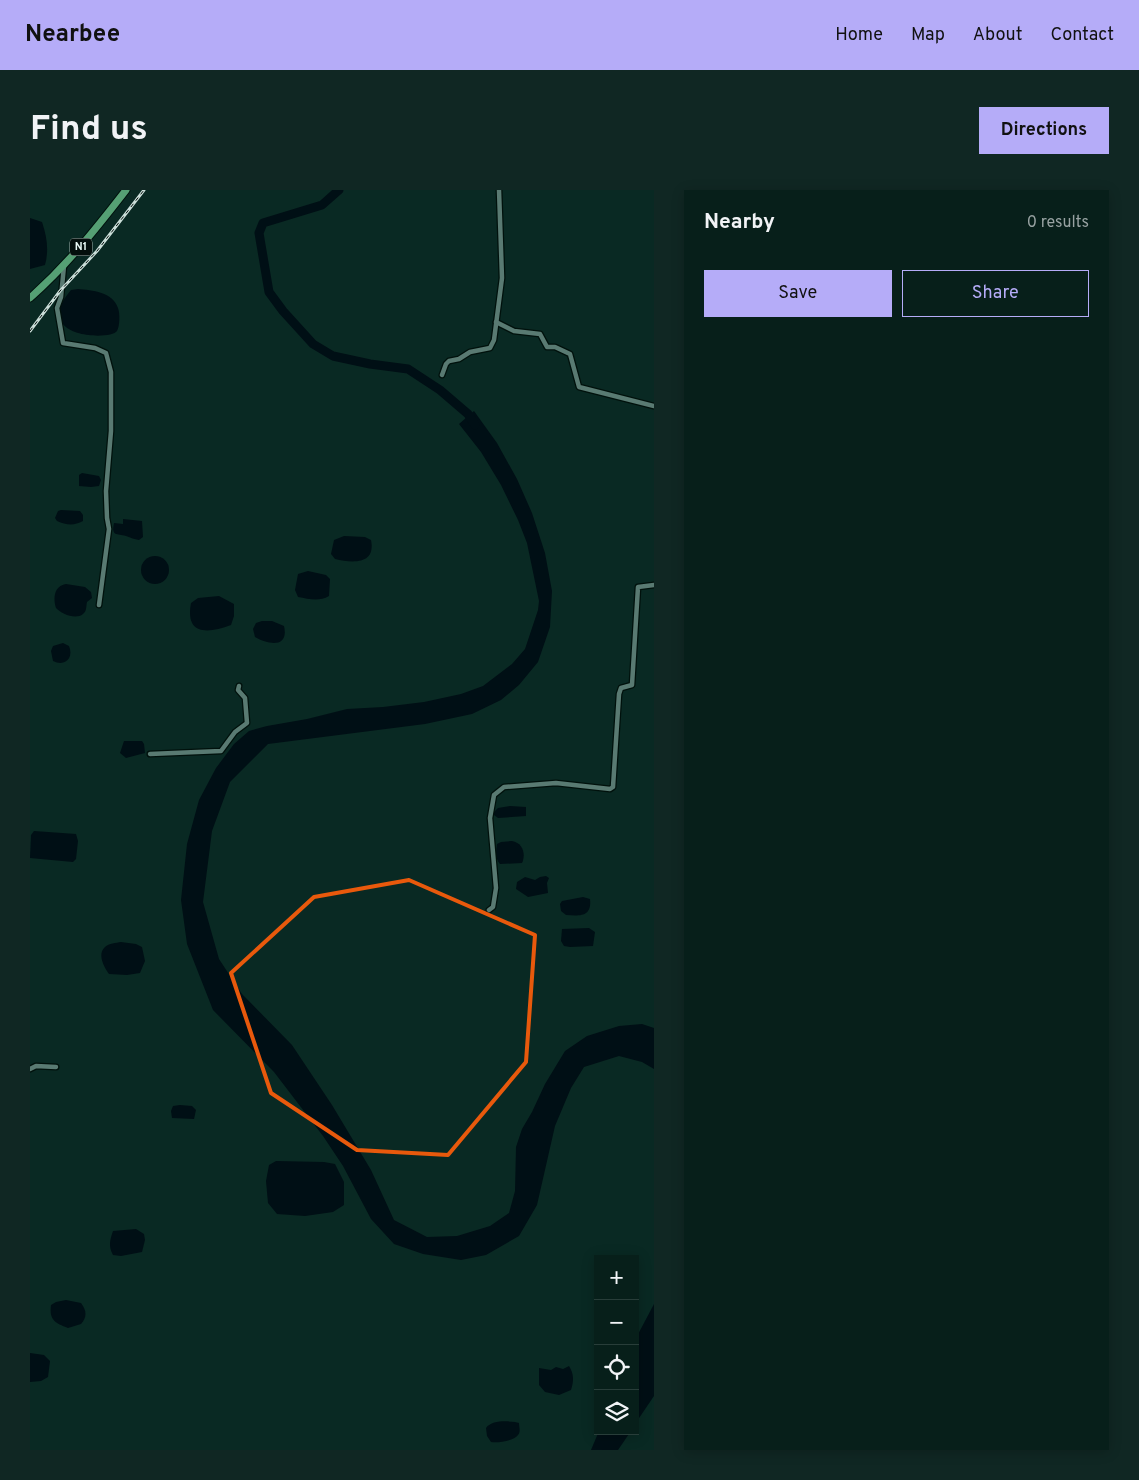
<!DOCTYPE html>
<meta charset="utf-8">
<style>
body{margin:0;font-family:Overpass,sans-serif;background:#102723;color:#f1f3f6}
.controls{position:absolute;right:15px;bottom:15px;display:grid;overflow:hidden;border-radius:0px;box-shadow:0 2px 12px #0003}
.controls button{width:45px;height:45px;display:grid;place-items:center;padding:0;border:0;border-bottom:1px solid #283d39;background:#071f1a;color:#f1f3f6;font:25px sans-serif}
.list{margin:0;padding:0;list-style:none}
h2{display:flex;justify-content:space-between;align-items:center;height:65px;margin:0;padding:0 20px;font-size:21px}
h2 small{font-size:16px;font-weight:400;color:#98a2a2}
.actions{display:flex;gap:10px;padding:15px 20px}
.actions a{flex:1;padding:11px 0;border:1px solid #b5acf8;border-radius:0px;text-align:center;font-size:18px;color:#b5acf8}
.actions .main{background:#b5acf8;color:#111}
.icon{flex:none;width:28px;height:28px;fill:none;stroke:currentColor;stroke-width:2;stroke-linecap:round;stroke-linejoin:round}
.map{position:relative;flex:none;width:624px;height:1260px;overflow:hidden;border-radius:0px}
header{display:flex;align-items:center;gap:30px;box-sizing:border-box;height:70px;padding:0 25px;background:#b5acf8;color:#111}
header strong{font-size:24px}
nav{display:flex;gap:28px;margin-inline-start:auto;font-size:18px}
.intro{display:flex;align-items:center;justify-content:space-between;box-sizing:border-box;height:120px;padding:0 30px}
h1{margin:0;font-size:35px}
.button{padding:12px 22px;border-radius:0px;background:#b5acf8;color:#111;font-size:18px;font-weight:700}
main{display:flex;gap:30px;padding:0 30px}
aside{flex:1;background:#071f1a;border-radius:0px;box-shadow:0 2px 12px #0003}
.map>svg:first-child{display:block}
.water{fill:#000f15}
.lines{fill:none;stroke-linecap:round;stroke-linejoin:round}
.river{stroke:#000f15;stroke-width:9}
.minor-casing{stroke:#00110c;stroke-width:7}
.trunk-casing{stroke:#00110c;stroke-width:9}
.minor{stroke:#597a72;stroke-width:4.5}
.trunk{stroke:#55a074;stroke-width:7}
.rail-casing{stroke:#cbded9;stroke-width:3}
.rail{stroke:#040f0c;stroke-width:1;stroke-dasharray:4;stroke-linecap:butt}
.marked{fill:none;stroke:#e8590c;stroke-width:4;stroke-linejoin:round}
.labels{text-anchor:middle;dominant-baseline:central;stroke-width:5;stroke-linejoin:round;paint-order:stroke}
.shield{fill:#040f0c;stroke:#a3b2ae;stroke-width:1}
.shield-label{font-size:11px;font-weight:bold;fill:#e7f8f3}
</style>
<header>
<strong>Nearbee</strong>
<nav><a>Home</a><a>Map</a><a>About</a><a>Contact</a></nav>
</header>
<div class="intro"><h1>Find us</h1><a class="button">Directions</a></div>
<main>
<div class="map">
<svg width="624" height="1260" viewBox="0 0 624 1260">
<rect width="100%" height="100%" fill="#092923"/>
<g class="water">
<path d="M0 28 12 32C17 47 19 60 15 75L0 79Z"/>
<path d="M48 99C62 100 83 102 88 118 90 123 90 136 87 141 80 151 0 148 41 100Z"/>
<polygon points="444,221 467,253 487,289 502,323 515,363 522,401 520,437 508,472 489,495 471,510 442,524 395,534 238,554 200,592 182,641 173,712 189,769 212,804 262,855 302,915 341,980 364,1030 397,1047 427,1046 460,1036 479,1023 485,1001 486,957 492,939 502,922 515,894 535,861 557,846 589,836 612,834 624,838 624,879 612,872 589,866 554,877 541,898 525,936 507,1015 489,1046 456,1065 431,1070 393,1064 364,1054 341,1029 313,976 293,946 244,882 183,820 157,754 151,710 157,654 169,610 186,578 204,554 219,541 237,536 277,529 317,519 353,517 394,512 431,504 453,496 482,474 495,459 508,420 509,411 497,353 488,330 471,295 451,262 429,234"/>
<polygon points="52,283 69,286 71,290 69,296 61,297 49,296 49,285"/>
<path d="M31 320 50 321 53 325V331C44 336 36 335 27 331L25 328 28 321Z"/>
<path d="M93 329 112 331 113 347 109 350C104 349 101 348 96 346 87 343 81 347 84 333L93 334Z"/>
<path d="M314 346 335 347 341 350C346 375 322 373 305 369L301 364 304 350Z"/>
<circle cx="125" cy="380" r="14"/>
<path d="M278 381 296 385 300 389 299 406C289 412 279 409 268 407L265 400 268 384Z"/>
<path d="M36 394 55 397 61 402 62 408 57 412C56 416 57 421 53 424 46 430 31 424 26 418 23 408 24 396 36 394Z"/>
<path d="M189 406 204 414V426L201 435C177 444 155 445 161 413L168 408Z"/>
<path d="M232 431H242L254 436C259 458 239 455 225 447L223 439 226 433Z"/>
<path d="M33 453 39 456C44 468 35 477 23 471L21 461 23 456Z"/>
<polygon points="94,551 112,551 114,554 115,563 96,568 90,563"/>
<polygon points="480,616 496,617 496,626 468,628 464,625 464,622 468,618"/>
<polygon points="4,641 46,644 48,651 46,669 43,672 0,668 1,645"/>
<path d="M482 651C493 653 496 664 492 673L470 674C465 669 466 661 467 654L471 652Z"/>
<polygon points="516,686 519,688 517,693 518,703 498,707 486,699 487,692 495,687 505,690 510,687"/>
<path d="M553 707 560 709C562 727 550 726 536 725L531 721 530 714 532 711Z"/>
<polygon points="559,738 565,742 563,756 540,757 534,756 531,751 532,739"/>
<path d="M91 752 106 754 112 757 115 771 110 783 97 785 79 784C74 777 67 764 75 757 79 753 86 753 91 752Z"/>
<polygon points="150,915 162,916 166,920 164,929 142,928 141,921 143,916"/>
<polygon points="246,971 294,972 305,974 314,992 314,1015 303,1022 275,1026 247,1024 238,1013 236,991 239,975"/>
<path d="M106 1039 114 1044 115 1050 112 1062 91 1066 83 1065C78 1056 80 1050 83 1041Z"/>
<path d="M36 1110 51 1113C57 1121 57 1127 51 1134L38 1138C25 1133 19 1130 21 1115L26 1112Z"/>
<polygon points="624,1114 624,1206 605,1234 605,1150"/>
<polygon points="0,1163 14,1165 20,1171 18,1187 11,1191 0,1192"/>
<path d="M539 1176C544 1184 544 1191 541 1200L529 1205 515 1202 509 1195V1178L521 1180 526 1177 533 1179Z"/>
<path d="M485 1232 489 1233C489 1237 491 1242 488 1245 484 1251 468 1253 461 1252L457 1246 456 1238C462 1230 476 1231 485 1232Z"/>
<polygon points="569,1241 601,1241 588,1260 561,1260"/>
</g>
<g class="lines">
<polyline class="river" points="309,0 292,15 233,33 229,43 239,102 253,121 283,154 303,166 340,174 378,179 410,200 438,224 445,235"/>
<defs>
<g id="minor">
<polyline points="34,76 31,107 27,118 33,153 65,158 76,163 81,182 81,241 76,301 77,328 79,339 69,415"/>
<polyline points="466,132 484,141 510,144 517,157 525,157 540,164 549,197 624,216"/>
<polyline points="412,185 416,174 419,171 429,169 440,162 460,158 464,150 472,88 469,0"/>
<polyline points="120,564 191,561 205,542 217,533 215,508 208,500 209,496"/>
<polyline points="459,720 463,717 466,698 460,628 464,605 474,597 526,593 580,599 583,597 589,504 591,498 602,495 608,397 624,395"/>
<polyline points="0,879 6,876 26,877"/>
</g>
<path id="trunk" d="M0 108C38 74 65 40 96 0"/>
</defs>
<use href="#minor" class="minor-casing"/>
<use href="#trunk" class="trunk-casing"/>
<use href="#minor" class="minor"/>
<use href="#trunk" class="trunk"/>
<defs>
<polyline id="rail" points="0,141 30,101 67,61 114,0"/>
</defs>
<use href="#rail" class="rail-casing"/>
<use href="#rail" class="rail"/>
</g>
<path class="marked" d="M379 690 505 745 496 872 418 965 327 960 241 903 201 783 284 707Z"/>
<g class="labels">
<rect class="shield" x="40" y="48.5" width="22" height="17" rx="4"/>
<g class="shield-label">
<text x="51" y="57">N1</text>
</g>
</g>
</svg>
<div class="controls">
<button>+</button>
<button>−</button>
<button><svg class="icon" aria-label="locate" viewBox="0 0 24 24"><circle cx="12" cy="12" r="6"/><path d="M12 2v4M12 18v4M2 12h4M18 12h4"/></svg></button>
<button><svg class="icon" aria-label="layers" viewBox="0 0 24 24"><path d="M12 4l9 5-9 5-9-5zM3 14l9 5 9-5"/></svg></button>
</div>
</div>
<aside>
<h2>Nearby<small>0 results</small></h2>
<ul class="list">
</ul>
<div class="actions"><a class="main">Save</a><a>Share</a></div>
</aside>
</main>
